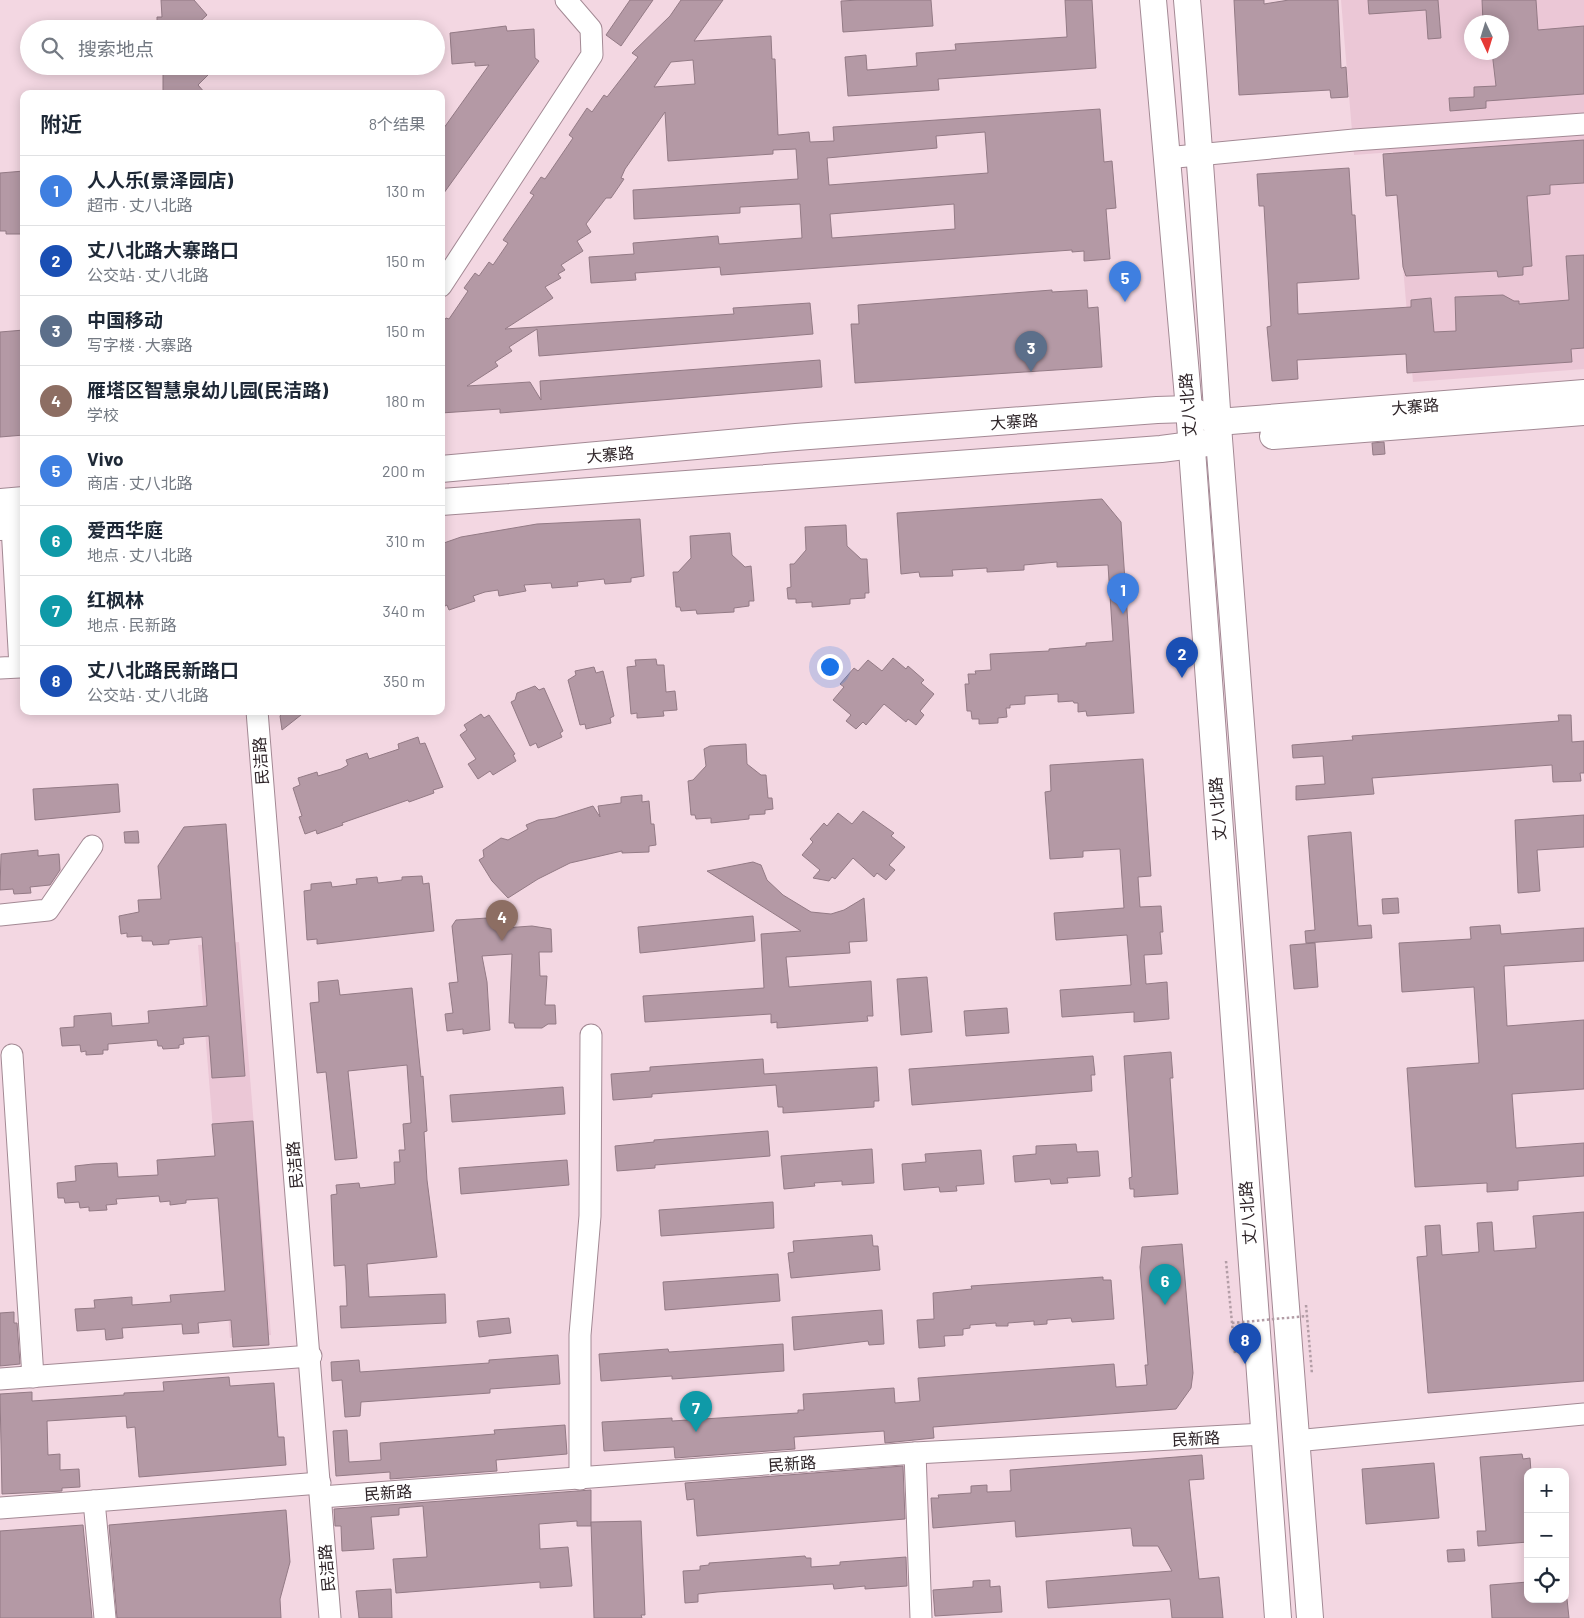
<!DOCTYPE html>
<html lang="zh">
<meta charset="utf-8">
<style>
body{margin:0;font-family:Barlow,"Noto Sans SC",sans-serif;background:#f2f2f3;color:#1f2937}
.controls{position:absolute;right:15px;bottom:15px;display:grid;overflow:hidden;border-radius:10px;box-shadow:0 2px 12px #0003}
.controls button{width:45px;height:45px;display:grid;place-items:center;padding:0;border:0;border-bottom:1px solid #e0e1e3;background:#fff;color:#1f2937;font:25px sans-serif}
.compass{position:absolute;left:1464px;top:15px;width:45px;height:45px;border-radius:50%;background:#fff;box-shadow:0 2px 12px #0003;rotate:176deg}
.you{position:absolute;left:829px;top:666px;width:18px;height:18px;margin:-12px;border:4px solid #fff;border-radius:50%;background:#1a73e8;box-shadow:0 0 0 8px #1a73e833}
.badge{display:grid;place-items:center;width:32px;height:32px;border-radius:50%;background:#db2777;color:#fff;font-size:16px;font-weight:700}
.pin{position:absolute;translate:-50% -41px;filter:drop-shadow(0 1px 2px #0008)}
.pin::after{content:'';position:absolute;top:26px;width:18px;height:15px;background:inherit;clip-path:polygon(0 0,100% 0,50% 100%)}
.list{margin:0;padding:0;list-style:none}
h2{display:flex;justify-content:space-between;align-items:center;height:65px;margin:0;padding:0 20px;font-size:21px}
h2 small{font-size:16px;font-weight:400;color:#747a83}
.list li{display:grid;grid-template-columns:32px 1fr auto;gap:15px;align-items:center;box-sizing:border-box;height:70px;padding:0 20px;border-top:1px solid #e0e1e3}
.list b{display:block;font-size:19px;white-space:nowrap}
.list p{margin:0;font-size:16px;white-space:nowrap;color:#747a83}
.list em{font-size:16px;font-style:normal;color:#747a83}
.icon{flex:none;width:28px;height:28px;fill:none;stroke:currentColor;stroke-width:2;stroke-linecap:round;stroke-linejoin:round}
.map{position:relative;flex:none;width:1584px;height:1618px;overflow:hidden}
.search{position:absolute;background:#fff;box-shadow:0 2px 12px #0003;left:20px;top:20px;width:425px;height:55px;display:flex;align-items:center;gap:12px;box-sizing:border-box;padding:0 18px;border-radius:28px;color:#747a83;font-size:19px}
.panel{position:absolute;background:#fff;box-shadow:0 2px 12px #0003;left:20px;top:90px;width:425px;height:625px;border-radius:10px}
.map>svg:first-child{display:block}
.built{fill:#ebc7d6;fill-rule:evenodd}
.building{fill:#b499a5;stroke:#937a85;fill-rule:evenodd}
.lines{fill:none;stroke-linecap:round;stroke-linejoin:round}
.minor-casing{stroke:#a38994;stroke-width:23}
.major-casing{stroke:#a38994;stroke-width:28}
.path{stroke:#b39da6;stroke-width:2.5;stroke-dasharray:2.5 2.5;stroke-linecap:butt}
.minor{stroke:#fff;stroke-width:21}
.major{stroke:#fff;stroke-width:26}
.path-bridge{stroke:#b39da6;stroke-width:2.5;stroke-dasharray:2.5 2.5;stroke-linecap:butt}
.labels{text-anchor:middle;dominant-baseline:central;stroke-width:4;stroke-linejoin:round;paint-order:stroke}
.street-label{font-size:16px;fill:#2d2327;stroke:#fff}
</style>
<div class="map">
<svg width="1584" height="1618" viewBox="0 0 1584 1618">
<rect width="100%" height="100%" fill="#f3d7e2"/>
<g class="built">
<path d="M1341 0H1584V369L1413 382 1393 152 1354 155ZM1472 22H1502V52H1472Z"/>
<polygon points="239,942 271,1335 230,1338 198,945"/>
</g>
<g class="building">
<polygon points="161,0 194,0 207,15 192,29 157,29 157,17 162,17"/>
<polygon points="630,0 653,0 621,46 606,35"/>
<path d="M681 0H723L694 41 771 36 772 59H775L778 135 809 132 810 142 834 141 833 127 1100 109 1104 162 1112 161 1116 208 1106 209 1110 259 1084 261V251L1072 252V250L721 275 720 267 635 273 636 280 591 283 589 257 634 254 633 243 718 236 719 244 802 238 800 204 740 207V213L634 219 633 190 798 179 796 149 773 150V154L668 161 665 112 625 169 621 178 624 179 611 198H606L586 224 591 232 577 241 583 251 561 265 565 270 558 274 561 278 545 287 553 298 505 329 734 314 733 308 810 303 813 334 539 356 537 329 509 347 512 351 495 362 498 366 467 386 530 382 541 400 540 381 820 360 822 387 500 413V409L441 413V325L446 318 449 319 468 291 464 288 475 273 479 276 489 262 493 265 508 243 503 240 534 195 530 193 541 177 545 179 573 138 569 135 587 108 592 112 604 95 607 97 638 57 632 53 670 16ZM693 60 695 84 654 87 671 62ZM985 132 988 173 829 185 827 158 937 148 936 136ZM954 204 955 229 832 238 830 214Z"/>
<polygon points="859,0 931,0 933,26 843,32 841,1"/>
<polygon points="1065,0 1092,0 1096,68 938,79 939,90 848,96 845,57 866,55 867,70 917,66 916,53 956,50 955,44 1067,37"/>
<polygon points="1234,0 1264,0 1264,4 1289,0 1338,0 1341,68 1346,67 1348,97 1331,98 1330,90 1239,95"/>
<polygon points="1368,0 1438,0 1441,38 1428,39 1426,10 1369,14"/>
<polygon points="1482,0 1536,0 1538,30 1584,26 1584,94 1486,101 1486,108 1450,111 1449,98 1474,97 1474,87 1496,86 1492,52 1502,52 1502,22 1483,22"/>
<polygon points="506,26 507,31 534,29 535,58 539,61 441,197 441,132 489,65 475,66 475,62 452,64 450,33"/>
<polygon points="163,66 200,66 208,75 198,85 206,94 163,94"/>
<polygon points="1584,140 1584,183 1550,185 1550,194 1527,196 1532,266 1523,267 1523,275 1498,277 1497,271 1406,276 1403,267 1397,195 1386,196 1383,154"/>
<polygon points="1349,168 1352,215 1355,215 1359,279 1297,283 1298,314 1411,307 1411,300 1431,298 1434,332 1456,331 1455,297 1503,295 1514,301 1519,301 1519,304 1569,300 1566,256 1584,255 1584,348 1571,349 1572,362 1407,373 1406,354 1297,360 1298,379 1272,381 1267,327 1271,326 1264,206 1259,206 1257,174"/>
<polygon points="24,171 24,234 6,234 6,231 0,231 0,173"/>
<polygon points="1052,290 1052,292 1087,290 1088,308 1098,307 1102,367 855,383 851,324 859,324 858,305"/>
<polygon points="24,330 24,435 0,437 0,332"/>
<polygon points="1384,442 1385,454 1373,455 1372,443"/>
<polygon points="1102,499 1121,522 1134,713 1087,716 1086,711 1078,712 1078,703 1074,703 1073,701 1058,702 1058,694 1025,696 1025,704 1010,705 1010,708 1006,708 1007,717 998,718 998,723 979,724 979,719 972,719 971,711 967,711 965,684 969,684 968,674 976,674 975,671 991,670 990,654 1049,651 1049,649 1086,646 1086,643 1113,641 1108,565 1057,567 1057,562 1024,565 1024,570 987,572 987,568 952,570 953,576 920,577 919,572 901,574 897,513"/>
<polygon points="640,519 644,576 631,578 631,582 605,584 604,579 577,582 578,586 552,588 551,583 524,585 526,591 499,596 498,590 485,592 473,596 475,601 449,610 447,605 441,608 441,544 461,537 537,524"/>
<polygon points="846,525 847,546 861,559 867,559 869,593 865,593 865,598 850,599 850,604 812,607 812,602 796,603 796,599 788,599 787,588 791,587 790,564 794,564 806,550 805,527"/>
<polygon points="730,533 732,555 745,567 751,566 754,601 749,601 749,606 734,608 734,612 697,614 696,610 681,611 680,607 676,607 673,572 678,572 691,558 690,536"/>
<polygon points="893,658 906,669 908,666 924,680 921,683 934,694 920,711 924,715 916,725 908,719 906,722 884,704 866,725 863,722 856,729 846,721 851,715 833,700 844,687 840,684 854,668 858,671 868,660 882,671"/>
<polygon points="656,659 657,665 664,665 666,692 675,691 677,710 663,711 664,716 637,718 637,713 631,714 627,667 636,666 635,660"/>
<polygon points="594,667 596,673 603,671 614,716 610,718 611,723 586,729 585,724 580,725 568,680 576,675 575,671"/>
<polygon points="535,686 539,690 544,688 563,731 560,733 562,737 538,748 536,743 530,746 511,702 515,700 517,693"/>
<polygon points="284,711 306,711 282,730 280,716"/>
<polygon points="481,714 484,718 489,715 515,754 513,755 516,761 493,775 490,771 478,779 468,764 476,759 460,735 467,730 464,725"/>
<polygon points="1558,715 1571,715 1572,742 1584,741 1584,773 1580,773 1581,781 1553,782 1552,765 1372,778 1374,794 1296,800 1296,786 1325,784 1323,756 1293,758 1292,745 1353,740 1352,736 1559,721"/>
<polygon points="418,737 420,744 425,743 443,787 433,790 434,793 409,802 408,800 342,823 343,825 317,834 316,830 305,834 299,817 302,816 293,788 300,785 298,778 317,772 318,776 341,769 348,765 346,760 367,753 369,759 399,749 398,744"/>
<polygon points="746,744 747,764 761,775 766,775 768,798 772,798 773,809 765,810 765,814 749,815 749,819 711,823 711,818 696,819 695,815 691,815 688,781 693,780 706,766 704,749 710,746"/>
<polygon points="1143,759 1151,876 1138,877 1140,907 1161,906 1163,932 1160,932 1162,954 1144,955 1146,984 1167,982 1169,1019 1134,1022 1134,1012 1062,1017 1060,990 1131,985 1127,935 1056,940 1054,913 1124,908 1120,849 1083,851 1083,857 1050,859 1045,792 1051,791 1050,765"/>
<polygon points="118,784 120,812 35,820 33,789"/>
<polygon points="642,795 642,802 649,801 651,824 654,824 656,845 649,846 649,852 622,853 622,851 570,863 538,879 508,898 492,881 479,860 484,857 483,850 501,838 508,840 528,829 526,825 538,820 555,818 593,806 600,817 598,806 621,803 621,797"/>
<polygon points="863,811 894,833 891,836 905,847 889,865 895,870 886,880 877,873 874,877 853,858 835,879 832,877 829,881 813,878 820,870 802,855 813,842 810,839 824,823 827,826 838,813 852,824"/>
<polygon points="1584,815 1584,847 1537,850 1540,891 1518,893 1515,820"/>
<polygon points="226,824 245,1076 212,1078 209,1036 183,1038 184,1044 179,1045 179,1048 163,1049 162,1046 158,1046 157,1040 108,1044 108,1050 103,1050 103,1054 86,1055 86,1051 81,1052 80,1045 62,1046 60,1028 74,1027 74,1016 111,1013 112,1026 149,1023 148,1011 207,1006 202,937 169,940 169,944 153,945 152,941 142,941 142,936 127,937 127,933 121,934 119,916 139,912 138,900 161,899 158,866 184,827"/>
<polygon points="138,831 139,843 125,843 124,832"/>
<polygon points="1351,832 1358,926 1371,925 1372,938 1306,943 1305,931 1315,930 1308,836"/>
<polygon points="38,850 38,856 59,854 60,870 50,885 30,887 31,893 14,894 13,889 0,890 1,854"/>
<polygon points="753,862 761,865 767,880 783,895 811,912 831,914 844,910 864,898 867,941 849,942 850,953 786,957 789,987 871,981 873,1016 867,1016 868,1021 777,1028 777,1022 771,1023 771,1014 645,1022 643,996 764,988 761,934 801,931 707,871"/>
<polygon points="422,876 423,884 429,883 434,931 317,944 317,939 307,940 304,891 311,890 311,884 331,882 332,887 357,884 356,879 377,877 378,883 402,880 402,877"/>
<polygon points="1398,898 1399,913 1383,914 1382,899"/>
<polygon points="753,916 755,941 640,953 638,927"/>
<polygon points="503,917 504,928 532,926 551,929 552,952 539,952 540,976 547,976 545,1005 555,1005 556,1024 548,1024 542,1028 515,1028 514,1023 509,1023 512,954 482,956 487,982 490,1030 463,1034 463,1029 447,1031 445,1014 453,1013 449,983 458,982 452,926 456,920"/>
<polygon points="1500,925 1501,934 1584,928 1584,961 1504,966 1507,1026 1584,1020 1584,1089 1512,1094 1516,1148 1584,1143 1584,1176 1518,1181 1518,1190 1487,1192 1487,1183 1415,1187 1407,1068 1479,1063 1474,987 1402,992 1399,943 1471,939 1470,927"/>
<polygon points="1315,943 1318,987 1294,989 1290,945"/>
<polygon points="927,977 932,1032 901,1035 897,979"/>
<polygon points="338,980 340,995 412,988 421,1077 423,1076 427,1131 424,1132 427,1180 437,1257 367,1264 369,1297 445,1294 446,1323 341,1328 340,1306 347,1306 346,1280 345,1265 334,1266 331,1195 337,1194 336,1185 359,1183 360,1188 395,1184 394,1162 400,1162 399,1150 405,1150 403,1124 411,1123 407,1065 348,1071 357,1158 335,1160 326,1072 317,1073 310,1003 319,1002 318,982"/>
<polygon points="1007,1008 1009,1033 966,1036 964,1011"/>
<polygon points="1171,1052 1173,1078 1170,1078 1178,1194 1134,1197 1134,1189 1130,1189 1129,1178 1132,1177 1124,1056"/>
<polygon points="1093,1056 1095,1075 1091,1075 1092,1091 912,1105 909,1069"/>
<polygon points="763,1059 764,1074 877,1067 879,1101 874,1101 874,1107 783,1113 783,1107 778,1107 776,1085 652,1094 652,1097 613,1100 611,1074 650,1071 650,1067"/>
<polygon points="563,1087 565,1114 452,1122 450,1095"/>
<polygon points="253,1121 269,1345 233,1347 231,1320 198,1323 199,1333 183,1334 182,1324 122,1328 123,1338 106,1340 105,1329 77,1331 75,1309 95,1308 94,1300 132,1297 132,1305 171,1302 170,1295 225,1291 218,1198 186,1200 186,1203 170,1205 170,1201 160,1202 159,1196 116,1199 117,1204 106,1205 107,1210 89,1211 89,1207 80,1208 79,1202 65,1203 64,1198 58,1198 57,1183 76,1181 75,1166 93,1164 117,1163 118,1177 158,1175 157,1160 215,1156 212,1124"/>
<polygon points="768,1131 770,1156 655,1165 655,1168 617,1171 615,1146 654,1142 654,1140"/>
<polygon points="1076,1144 1077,1152 1098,1151 1100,1176 1067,1178 1068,1183 1051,1184 1050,1179 1015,1182 1013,1156 1036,1154 1036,1146"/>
<polygon points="872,1149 874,1183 842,1185 842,1181 814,1183 815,1186 784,1189 781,1156"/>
<polygon points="981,1150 984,1184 956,1186 957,1191 940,1192 939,1187 904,1190 902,1164 926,1162 925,1154"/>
<polygon points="567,1160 569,1185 461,1194 459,1168"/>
<polygon points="773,1202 774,1228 661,1236 659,1210"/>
<polygon points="1584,1212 1584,1381 1428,1393 1417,1257 1427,1256 1425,1226 1440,1225 1442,1255 1479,1252 1477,1223 1492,1222 1494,1251 1536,1248 1533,1216"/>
<polygon points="872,1235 873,1246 878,1246 880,1270 791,1278 788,1253 794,1252 793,1241"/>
<polygon points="1182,1244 1193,1373 1191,1388 1176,1409 933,1427 934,1438 885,1443 884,1431 794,1437 795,1449 675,1458 674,1447 604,1451 602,1422 672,1418 672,1421 798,1413 798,1410 804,1410 803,1394 836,1392 894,1388 895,1403 920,1401 918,1378 1114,1364 1116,1387 1147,1385 1145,1365 1148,1365 1140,1267 1142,1247"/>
<polygon points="778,1274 780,1301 665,1310 663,1282"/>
<polygon points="1103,1277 1103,1280 1111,1280 1114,1319 1072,1322 1071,1318 1047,1320 1047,1324 1034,1325 1034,1321 1008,1323 1008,1326 996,1326 996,1323 970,1325 970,1328 963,1329 963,1335 944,1336 945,1346 919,1348 917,1320 934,1319 933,1293 972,1289 971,1286"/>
<polygon points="882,1310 884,1344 869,1345 868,1341 794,1350 792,1317"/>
<polygon points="14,1312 14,1323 17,1323 20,1364 0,1366 0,1313"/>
<polygon points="509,1318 511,1333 479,1337 477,1321"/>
<polygon points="783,1344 784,1371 672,1379 672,1376 601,1381 599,1354 668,1349 669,1352"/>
<polygon points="558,1355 560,1384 490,1389 490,1393 361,1402 360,1416 345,1417 342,1380 332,1381 331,1362 359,1360 360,1372 489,1363 489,1360"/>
<polygon points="229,1377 230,1386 274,1383 278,1437 284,1437 286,1465 139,1477 135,1427 127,1428 126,1416 47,1421 48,1455 60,1454 60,1470 79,1469 80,1487 62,1488 62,1491 2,1494 0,1394 32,1392 32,1401 124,1395 124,1393 164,1391 163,1382"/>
<polygon points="565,1425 567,1454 496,1460 497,1471 390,1479 390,1472 336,1476 333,1431 347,1430 349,1462 381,1460 380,1443 495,1434 494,1430"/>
<polygon points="1522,1454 1523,1459 1530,1458 1531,1472 1528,1472 1528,1504 1526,1504 1528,1542 1478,1546 1477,1531 1486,1531 1480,1457"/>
<polygon points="1202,1455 1204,1479 1189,1480 1199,1579 1219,1577 1223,1618 1172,1618 1170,1599 1048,1608 1046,1581 1172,1571 1158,1546 1133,1546 1131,1528 1016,1537 1015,1521 933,1528 931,1498 939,1498 938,1495 971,1493 971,1486 987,1485 987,1492 1011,1491 1010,1470"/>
<polygon points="1434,1463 1439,1518 1366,1524 1362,1469"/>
<polygon points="903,1466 905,1519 697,1536 694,1499 687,1500 685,1483"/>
<polygon points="591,1490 591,1526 577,1526 577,1521 539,1524 540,1549 568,1547 572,1586 540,1588 540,1582 396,1593 393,1559 427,1557 423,1506 399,1508 399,1515 371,1517 374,1549 342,1551 341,1526 335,1526 334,1509"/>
<polygon points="286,1510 290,1562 280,1599 281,1618 117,1618 109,1525"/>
<polygon points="641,1521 645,1615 641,1615 642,1618 594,1618 591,1522"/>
<polygon points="83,1525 92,1618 0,1618 0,1531"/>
<polygon points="1464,1549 1465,1561 1448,1562 1447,1550"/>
<polygon points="805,1556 806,1558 811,1558 811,1567 840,1565 840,1562 906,1557 907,1586 865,1589 865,1586 834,1589 833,1584 717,1592 698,1594 698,1602 685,1603 683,1571 700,1570 700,1566 709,1565 709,1563"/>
<polygon points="990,1580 990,1587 1000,1586 1002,1612 935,1616 933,1590 973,1587 973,1581"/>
<polygon points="1528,1582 1528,1599 1567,1599 1569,1618 1492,1618 1490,1585"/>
<polygon points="391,1589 392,1618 359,1618 356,1591"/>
</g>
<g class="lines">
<defs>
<g id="minor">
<polyline points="1166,158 1354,140 1584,124"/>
<polyline points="441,286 592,55 591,29 566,0"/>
<polyline points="0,668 20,667 12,526"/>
<polyline points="257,711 330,1618"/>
<polyline points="0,915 48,910 92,846"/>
<polyline points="12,1055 33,1377"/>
<polyline points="0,1379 311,1356"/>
<polyline points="1295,1441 1584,1414"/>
<polyline points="915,1453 921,1618"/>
<polyline points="580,1479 580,1335 590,1216 591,1035"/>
<polyline points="321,1497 915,1453 1264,1434"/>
<polyline points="0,1508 94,1501"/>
<polyline points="105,1618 94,1501 320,1483"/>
</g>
<g id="major">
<polyline points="1153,0 1189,409 1278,1618"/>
<path d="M1187 0C1200 146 1209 293 1219 439 1246 832 1276 1225 1310 1618"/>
<polyline points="1273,436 1584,412"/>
<polyline points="441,469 796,437 1157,410 1189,409 1218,422 1584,393"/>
<polyline points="0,502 24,500"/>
<polyline points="441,502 1161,449 1207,443"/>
<polyline points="0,527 24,525"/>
</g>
</defs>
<use href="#minor" class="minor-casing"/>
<use href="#major" class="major-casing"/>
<g class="path">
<polyline points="1226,1261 1235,1354"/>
<polyline points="1306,1305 1312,1374"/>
</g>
<use href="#minor" class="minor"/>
<use href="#major" class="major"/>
<polyline class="path-bridge" points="1232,1323 1307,1316"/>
</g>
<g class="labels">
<g class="street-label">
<text transform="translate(1187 405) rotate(-94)">丈八北路</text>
<text transform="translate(1415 406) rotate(-5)">大寨路</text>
<text transform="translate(1014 421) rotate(-4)">大寨路</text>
<text transform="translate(610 454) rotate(-5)">大寨路</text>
<text transform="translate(260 761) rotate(-94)">民洁路</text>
<text transform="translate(1217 809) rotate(-94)">丈八北路</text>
<text transform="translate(294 1165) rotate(-95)">民洁路</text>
<text transform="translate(1247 1213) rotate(-94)">丈八北路</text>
<text transform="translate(1196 1438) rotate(-3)">民新路</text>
<text transform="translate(792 1463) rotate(-4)">民新路</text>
<text transform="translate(388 1492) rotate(-4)">民新路</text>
<text transform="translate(326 1568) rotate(-95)">民洁路</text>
</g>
</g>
</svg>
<div class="controls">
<button>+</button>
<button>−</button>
<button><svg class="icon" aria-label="locate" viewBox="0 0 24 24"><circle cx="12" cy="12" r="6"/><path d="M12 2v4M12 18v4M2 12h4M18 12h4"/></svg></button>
</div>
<svg class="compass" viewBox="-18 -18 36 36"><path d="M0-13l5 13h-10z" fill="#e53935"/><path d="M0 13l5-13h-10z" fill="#747a83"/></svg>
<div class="you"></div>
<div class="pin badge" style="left:1123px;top:614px;background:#3f7fe0">1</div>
<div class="pin badge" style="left:1182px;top:678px;background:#1a4fb4">2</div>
<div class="pin badge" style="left:1031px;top:372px;background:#5c6f8a">3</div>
<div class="pin badge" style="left:502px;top:941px;background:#8d6e63">4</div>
<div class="pin badge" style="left:1125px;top:302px;background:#3f7fe0">5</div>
<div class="pin badge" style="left:1165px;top:1305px;background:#0f9aa8">6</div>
<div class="pin badge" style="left:696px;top:1432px;background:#0f9aa8">7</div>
<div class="pin badge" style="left:1245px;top:1364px;background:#1a4fb4">8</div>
<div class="search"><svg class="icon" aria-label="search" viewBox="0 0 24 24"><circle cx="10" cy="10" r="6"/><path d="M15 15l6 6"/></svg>搜索地点</div>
<section class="panel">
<h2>附近<small>8个结果</small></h2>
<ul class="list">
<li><span class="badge" style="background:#3f7fe0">1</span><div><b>人人乐(景泽园店)</b><p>超市 · 丈八北路</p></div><em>130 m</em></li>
<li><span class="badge" style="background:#1a4fb4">2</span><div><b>丈八北路大寨路口</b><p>公交站 · 丈八北路</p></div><em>150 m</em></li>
<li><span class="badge" style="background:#5c6f8a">3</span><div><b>中国移动</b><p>写字楼 · 大寨路</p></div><em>150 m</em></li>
<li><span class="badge" style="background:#8d6e63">4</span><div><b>雁塔区智慧泉幼儿园(民洁路)</b><p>学校</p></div><em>180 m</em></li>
<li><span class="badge" style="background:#3f7fe0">5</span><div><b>Vivo</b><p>商店 · 丈八北路</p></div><em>200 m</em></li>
<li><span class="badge" style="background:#0f9aa8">6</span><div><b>爱西华庭</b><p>地点 · 丈八北路</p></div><em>310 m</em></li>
<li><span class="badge" style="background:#0f9aa8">7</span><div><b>红枫林</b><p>地点 · 民新路</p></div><em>340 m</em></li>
<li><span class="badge" style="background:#1a4fb4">8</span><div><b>丈八北路民新路口</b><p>公交站 · 丈八北路</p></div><em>350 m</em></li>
</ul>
</section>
</div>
